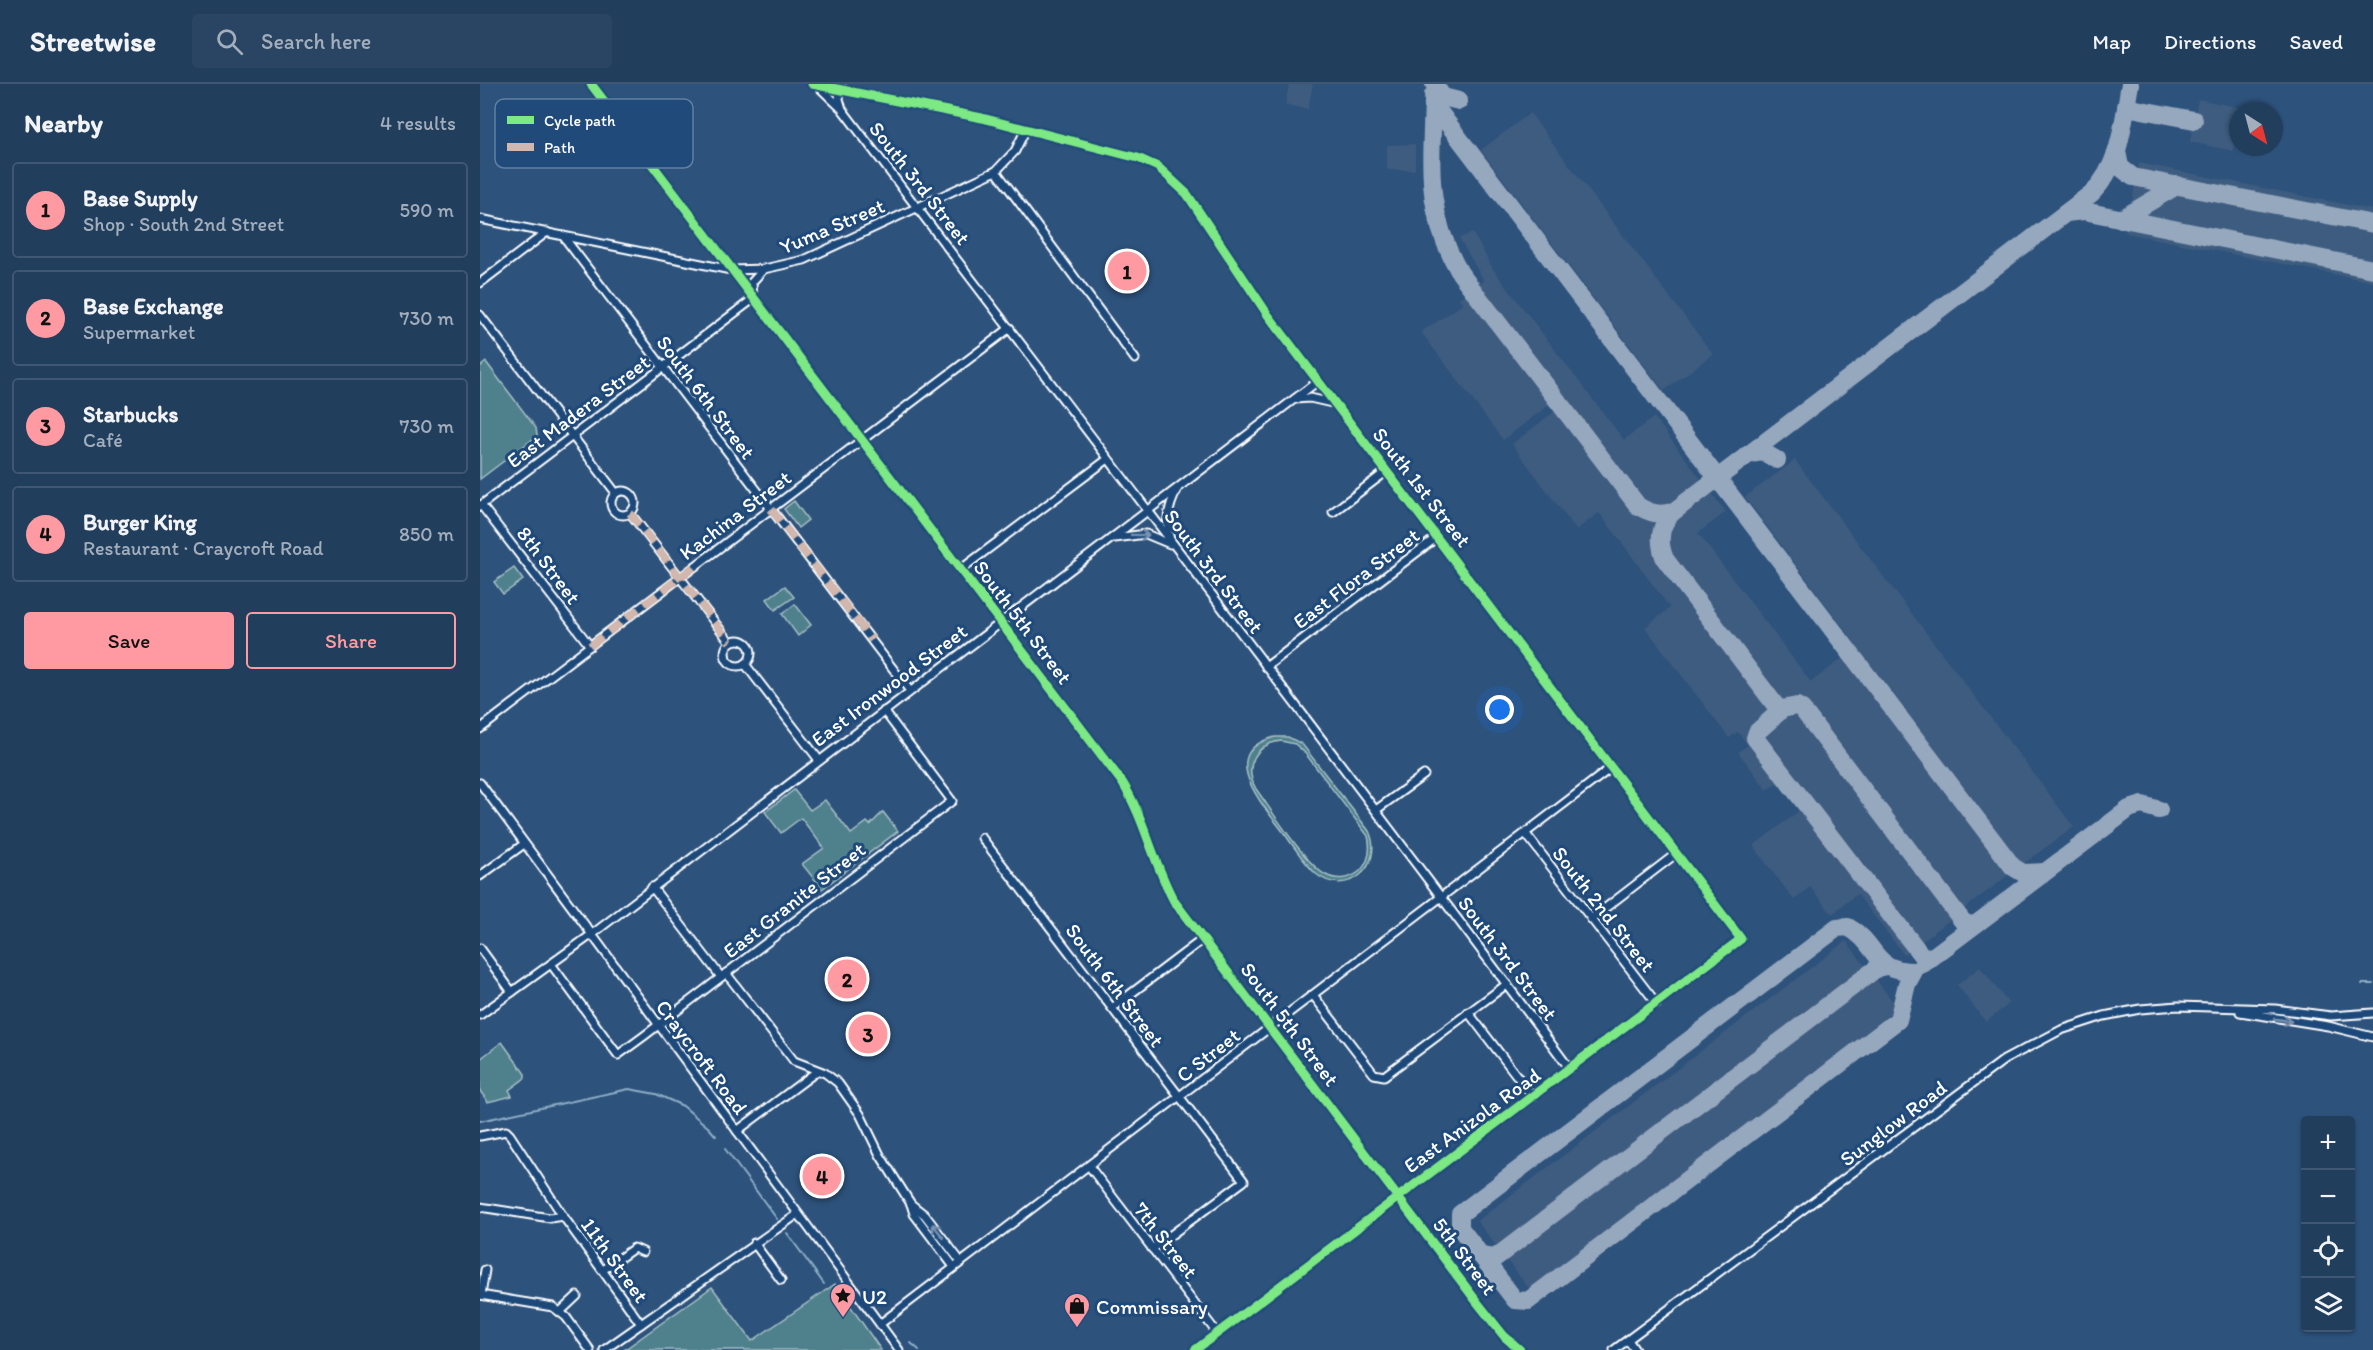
<!DOCTYPE html>
<meta charset="utf-8">
<style>
body{margin:0;font-family:Itim,sans-serif;background:#2a4563;color:#f1f3f6}
.controls{position:absolute;right:18px;bottom:18px;display:grid;overflow:hidden;border-radius:6px;box-shadow:0 2px 4px #0004}
.controls button{width:54px;height:54px;display:grid;place-items:center;padding:0;border:0;border-bottom:2px solid #3f5772;background:#223e5d;color:#f1f3f6;font:30px sans-serif}
.compass{position:absolute;left:1749px;top:18px;width:54px;height:54px;border-radius:50%;background:#223e5d;box-shadow:0 2px 4px #0004;rotate:144deg}
.you{position:absolute;left:1020px;top:626px;width:21px;height:21px;margin:-15px;border:4px solid #fff;border-radius:50%;background:#1a73e8;box-shadow:0 0 0 9px #1a73e833}
.badge{display:grid;place-items:center;width:39px;height:39px;border-radius:50%;background:#ff9aa2;color:#111;font-size:20px;font-weight:700}
.pin{position:absolute;translate:-50% -50%;border:3px solid #fff;box-shadow:0 2px 6px #0006}
.list{margin:0;padding:0;list-style:none}
h2{display:flex;justify-content:space-between;align-items:center;height:78px;margin:0;padding:0 24px;font-size:26px}
h2 small{font-size:20px;font-weight:400;color:#a2aebc}
.list li{display:grid;grid-template-columns:39px 1fr auto;gap:18px;align-items:center;box-sizing:border-box;height:96px;margin:0 12px 12px;padding:0 12px;border:2px solid #3f5772;border-radius:6px}
.list b{display:block;font-size:22px;white-space:nowrap}
.list p{margin:0;font-size:20px;white-space:nowrap;color:#a2aebc}
.list em{font-size:20px;font-style:normal;color:#a2aebc}
.actions{display:flex;gap:12px;padding:18px 24px}
.actions a{flex:1;padding:14px 0;border:2px solid #ff9aa2;border-radius:6px;text-align:center;font-size:21px;color:#ff9aa2}
.actions .main{background:#ff9aa2;color:#111}
.icon{flex:none;width:33px;height:33px;fill:none;stroke:currentColor;stroke-width:2;stroke-linecap:round;stroke-linejoin:round}
.map{position:relative;flex:none;width:1893px;height:1266px;overflow:hidden}
header{display:flex;align-items:center;gap:36px;box-sizing:border-box;height:84px;padding:0 30px;background:#223e5d;border-bottom:2px solid #3f5772}
header strong{font-size:28px}
nav{display:flex;gap:33px;margin-inline-start:auto;font-size:21px}
.search{width:420px;height:54px;background:#2a4563;display:flex;align-items:center;gap:15px;box-sizing:border-box;padding:0 21px;border-radius:6px;color:#a2aebc;font-size:22px}
main{display:flex}
aside{flex:1;background:#223e5d}
.map>svg:first-child{display:block}
.built{fill:#3e5c7f}
.green{fill:#4f818c;stroke:#a7c0c6;stroke-width:1.5;fill-rule:evenodd}
.lines{fill:none;stroke-linecap:round;stroke-linejoin:round}
.stream{stroke:#8eaec6;stroke-width:2}
.taxiway{stroke:#96a8be;stroke-width:18}
.minor-casing{stroke:#fff;stroke-width:11}
.minor{stroke:#1f4a7a;stroke-width:7}
.quiet{stroke:#d1b7ad;stroke-width:8;stroke-dasharray:15 8;stroke-linecap:butt}
.cycleway-casing{stroke:#1f4a7a;stroke-width:13}
.cycleway{stroke:#7ce984;stroke-width:9}
.oneway{stroke:#7992af}
.labels{text-anchor:middle;dominant-baseline:central;stroke-width:6;stroke-linejoin:round;paint-order:stroke}
.street-label{font-size:21px;fill:#fff;stroke:#1f4a7a}
.poi-label{font-size:21px;fill:#fff;stroke:#1f4a7a;text-anchor:start}
.key{fill:#1f4a7a;stroke:#6280a2;stroke-width:1.5}
.key-label{font-size:16px;fill:#fff}
</style>
<header>
<strong>Streetwise</strong>
<div class="search"><svg class="icon" aria-label="search" viewBox="0 0 24 24"><circle cx="10" cy="10" r="6"/><path d="M15 15l6 6"/></svg>Search here</div>
<nav><a>Map</a><a>Directions</a><a>Saved</a></nav>
</header>
<main>
<aside>
<h2>Nearby<small>4 results</small></h2>
<ul class="list">
<li><span class="badge">1</span><div><b>Base Supply</b><p>Shop · South 2nd Street</p></div><em>590 m</em></li>
<li><span class="badge">2</span><div><b>Base Exchange</b><p>Supermarket</p></div><em>730 m</em></li>
<li><span class="badge">3</span><div><b>Starbucks</b><p>Café</p></div><em>730 m</em></li>
<li><span class="badge">4</span><div><b>Burger King</b><p>Restaurant · Craycroft Road</p></div><em>850 m</em></li>
</ul>
<div class="actions"><a class="main">Save</a><a>Share</a></div>
</aside>
<div class="map">
<svg width="1893" height="1266" viewBox="0 0 1893 1266">
<rect width="100%" height="100%" fill="#2d527c"/>
<filter id="ink" filterUnits="userSpaceOnUse"><feTurbulence type="fractalNoise" baseFrequency=".0167" numOctaves="2"/><feDisplacementMap in="SourceGraphic" scale="12" xChannelSelector="R" yChannelSelector="G"/><feConvolveMatrix kernelMatrix="1 2 1 2 8 2 1 2 1" color-interpolation-filters="sRGB"/></filter>
<g filter="url(#ink)">
<g class="built">
<polygon points="809,0 833,0 828,25 805,21"/>
<polygon points="1718,15 1762,24 1758,27 1753,67 1710,58"/>
<polygon points="1050,29 1233,270 1184,307 1001,66"/>
<polygon points="935,60 935,86 907,86 907,61"/>
<polygon points="1659,79 1893,126 1893,198 1646,149"/>
<polygon points="993,149 1013,185 1144,356 1174,333 1246,428 1218,449 1331,598 1364,573 1530,790 1424,871 1377,810 1352,830 1330,803 1314,816 1273,762 1319,727 1297,699 1287,706 1258,668 1268,661 1258,648 1249,654 1165,543 1190,524 1125,436 1119,429 1096,446 1032,360 1075,327 1069,321 1023,356 941,248 983,220 979,214 1004,197 979,154"/>
<polygon points="1315,376 1594,743 1542,781 1265,413"/>
<polygon points="1366,857 1418,924 1050,1206 997,1137"/>
<polygon points="1500,883 1529,920 1506,938 1477,901"/>
</g>
<g class="green">
<polygon points="6,278 56,344 57,352 0,395 0,283"/>
<polygon points="314,417 328,436 318,444 304,425"/>
<polygon points="34,484 43,496 23,510 14,498"/>
<polygon points="305,502 314,513 295,526 287,515"/>
<polygon points="315,520 331,541 318,552 302,530"/>
<path d="M795 653H808L822 660 889 747C905 782 867 815 836 790 823 777 812 760 801 745 781 719 736 668 795 653ZM801 657 815 660 825 669 888 752C891 765 890 777 880 787 871 795 857 797 846 791 827 782 790 724 776 705 763 682 776 660 801 657Z"/>
<polygon points="314,706 330,726 345,716 371,750 387,738 390,741 403,728 418,747 342,805 322,780 344,764 321,734 301,749 285,728"/>
<polygon points="22,958 45,990 45,994 29,1006 32,1012 8,1018 0,1007 0,975"/>
<polygon points="355,1200 401,1266 144,1266 232,1203 272,1257"/>
</g>
<g class="lines">
<g class="stream">
<polyline points="1882,900 1893,900"/>
<polyline points="0,1037 149,1005 176,1010 203,1022 229,1044 236,1052"/>
<polyline points="245,1065 297,1135"/>
<polyline points="307,1149 344,1200"/>
<polyline points="431,1259 439,1266"/>
</g>
<g class="taxiway">
<polyline points="954,0 963,13 979,17"/>
<polyline points="953,11 956,23 969,41 1533,783 1543,789 1565,788"/>
<path d="M953 17C951 84 945 128 980 189L1158 422C1170 429 1179 432 1193 428"/>
<polyline points="1646,23 1714,36"/>
<polyline points="1637,67 1640,83 1653,93 1893,140"/>
<polyline points="1586,129 1604,127 1893,185"/>
<polyline points="1641,135 1698,101"/>
<polyline points="1267,371 1283,368 1297,376"/>
<polyline points="1296,622 1298,629 1277,648 1275,654 1442,872 1452,873"/>
<path d="M1494 841 1484 839 1322 625 1317 622 1302 625 1296 622 1185 475C1178 458 1179 441 1193 428L1612 109C1641 81 1643 38 1650 0"/>
<path d="M1368 843C1399 860 1391 887 1434 887L1427 900 1418 936 1048 1217 1035 1216 980 1144V1130L1357 844Z"/>
<polyline points="1443,880 1649,725 1662,721 1679,726"/>
<polyline points="1001,1172 1015,1174 1397,884 1406,882"/>
</g>
<defs>
<g id="minor">
<path d="M111 0 642 698C665 735 673 779 694 817L997 1218 1024 1252 1040 1266"/>
<polyline points="332,0 502,34 658,74 678,83 707,110 788,231 1261,855 715,1266"/>
<path d="M361 0 359 15 362 25C605 345 850 663 1090 985"/>
<polyline points="338,2 360,23"/>
<polyline points="516,87 655,275"/>
<polyline points="0,135 251,186 284,185 324,176 516,87 535,67 546,45"/>
<polyline points="83,152 430,607"/>
<polyline points="0,199 67,148"/>
<polyline points="0,231 136,409"/>
<polyline points="815,315 830,314 856,320"/>
<circle cx="143" cy="419" r="12"/>
<polyline points="1,421 110,562"/>
<polyline points="0,422 273,215 272,198 282,187"/>
<polyline points="853,428 907,387"/>
<polyline points="150,429 250,558"/>
<polyline points="635,454 666,450 690,460"/>
<path d="M690 456C685 439 689 421 697 406"/>
<polyline points="480,486 628,375"/>
<circle cx="258" cy="569" r="13"/>
<polyline points="265,580 339,676"/>
<polyline points="786,583 957,453"/>
<polyline points="0,645 530,244"/>
<polyline points="0,699 419,1266"/>
<polyline points="896,726 944,691"/>
<polyline points="1046,750 1177,920"/>
<polyline points="502,754 764,1097 672,1165"/>
<polyline points="0,792 44,760"/>
<polyline points="172,803 241,893"/>
<polyline points="1111,835 1197,769"/>
<polyline points="0,864 32,908"/>
<polyline points="71,880 138,971 164,952 472,717 404,627"/>
<polyline points="246,889 314,977 345,989 358,999 380,1030 400,1071 431,1120 434,1130 474,1183"/>
<polyline points="833,911 894,990 904,992 1027,900"/>
<polyline points="632,924 723,855"/>
<polyline points="988,928 1053,1013"/>
<polyline points="1760,928 1848,942 1893,953"/>
<polyline points="0,931 111,851 838,297"/>
<polyline points="257,1047 336,988"/>
<polyline points="0,1052 26,1047 30,1051 83,1132 161,1240"/>
<polyline points="609,1082 737,1249"/>
<polyline points="431,1120 445,1131 481,1178"/>
<polyline points="0,1123 70,1134 83,1132"/>
<polyline points="274,1159 301,1196"/>
<polyline points="123,1186 154,1164 163,1168"/>
<polyline points="0,1211 73,1223 86,1233 110,1266"/>
<polyline points="1,1211 5,1186"/>
<polyline points="80,1228 97,1212"/>
<polyline points="400,1240 1132,683"/>
<polyline points="1148,1256 1155,1266"/>
<polyline points="124,1266 318,1130"/>
<polyline points="1134,1266 1524,976 1581,946 1624,932 1660,925 1698,922 1795,925 1851,932 1893,929"/>
</g>
</defs>
<use href="#minor" class="minor-casing"/>
<use href="#minor" class="minor"/>
<g class="quiet">
<polyline points="291,425 392,556"/>
<polyline points="150,429 250,558"/>
<polyline points="110,562 215,482"/>
</g>
<defs>
<g id="cycleway">
<path d="M111 0 642 698C665 735 673 779 694 817L997 1218 1024 1252 1040 1266"/>
<polyline points="332,0 502,34 658,74 678,83 707,110 788,231 1261,855 715,1266"/>
</g>
</defs>
<use href="#cycleway" class="cycleway-casing"/>
<use href="#cycleway" class="cycleway"/>
</g>
<defs><path id="oneway-shaft" d="M-6 0H5M1.5-3L5.5 0L1.5 3" fill="none" stroke-width="1.6" stroke-linecap="round" stroke-linejoin="round" transform="scale(1.5)"/></defs>
<g class="oneway">
<use href="#oneway-shaft" transform="translate(660 451) rotate(1)"/>
<use href="#oneway-shaft" transform="translate(1803 936) rotate(8)"/>
<use href="#oneway-shaft" transform="translate(458 1147) rotate(-128)"/>
</g>
</g>
<defs>
<symbol id="sight-pin" viewBox="-11 -11 22 30"><path d="M0 17L-7.5 6A9.5 9.5 0 1 1 7.5 6Z" fill="#ff9aa2" stroke="#1f4a7a"/><path d="M0-6L1.8-2.2L6-1.7L2.9 1.2L3.7 5.4L0 3.3L-3.7 5.4L-2.9 1.2L-6-1.7L-1.8-2.2Z" fill="#111"/></symbol>
<symbol id="shop-pin" viewBox="-11 -11 22 30"><path d="M0 17L-7.5 6A9.5 9.5 0 1 1 7.5 6Z" fill="#ff9aa2" stroke="#1f4a7a"/><path d="M-5-2.5h2.3a2.7 3.5 0 0 1 5.4 0H5L5.5 6h-11ZM-1.5-2.5h3a1.5 2.3 0 0 0-3 0Z" fill="#111"/></symbol>
</defs>
<g fill-rule="evenodd">
<use href="#sight-pin" x="348" y="1197" width="30" height="40"/>
<use href="#shop-pin" x="582" y="1207" width="30" height="40"/>
</g>
<g class="labels">
<g class="street-label">
<text transform="translate(440 99) rotate(52)">South 3rd Street</text>
<text transform="translate(352 142) rotate(-23)">Yuma Street</text>
<text transform="translate(226 313) rotate(53)">South 6th Street</text>
<text transform="translate(98 327) rotate(-37)">East Madera Street</text>
<text transform="translate(942 403) rotate(52)">South 1st Street</text>
<text transform="translate(255 431) rotate(-37)">Kachina Street</text>
<text transform="translate(69 481) rotate(53)">8th Street</text>
<text transform="translate(734 487) rotate(53)">South 3rd Street</text>
<text transform="translate(876 494) rotate(-37)">East Flora Street</text>
<text transform="translate(543 538) rotate(53)">South 5th Street</text>
<text transform="translate(409 601) rotate(-37)">East Ironwood Street</text>
<text transform="translate(314 816) rotate(-38)">East Granite Street</text>
<text transform="translate(1124 825) rotate(52)">South 2nd Street</text>
<text transform="translate(1028 874) rotate(53)">South 3rd Street</text>
<text transform="translate(635 901) rotate(53)">South 6th Street</text>
<text transform="translate(810 940) rotate(53)">South 5th Street</text>
<text transform="translate(728 971) rotate(-38)">C Street</text>
<text transform="translate(222 973) rotate(53)">Craycroft Road</text>
<text transform="translate(992 1036) rotate(-36)">East Anizola Road</text>
<text transform="translate(1413 1039) rotate(-37)">Sunglow Road</text>
<text transform="translate(686 1156) rotate(52)">7th Street</text>
<text transform="translate(985 1172) rotate(53)">5th Street</text>
<text transform="translate(135 1176) rotate(54)">11th Street</text>
</g>
<g class="poi-label">
<text x="382" y="1212">U2</text>
<text x="616" y="1222">Commissary</text>
</g>
</g>
<rect x="15" y="15" width="198" height="69" rx="9" class="key"/>
<rect x="27" y="32" width="27" height="8" fill="#7ce984"/>
<rect x="27" y="59" width="27" height="8" fill="#d1b7ad"/>
<g class="key-label">
<text x="64" y="42">Cycle path</text>
<text x="64" y="69">Path</text>
</g>
</svg>
<div class="controls">
<button>+</button>
<button>−</button>
<button><svg class="icon" aria-label="locate" viewBox="0 0 24 24"><circle cx="12" cy="12" r="6"/><path d="M12 2v4M12 18v4M2 12h4M18 12h4"/></svg></button>
<button><svg class="icon" aria-label="layers" viewBox="0 0 24 24"><path d="M12 4l9 5-9 5-9-5zM3 14l9 5 9-5"/></svg></button>
</div>
<svg class="compass" viewBox="-18 -18 36 36"><path d="M0-13l5 13h-10z" fill="#e53935"/><path d="M0 13l5-13h-10z" fill="#a2aebc"/></svg>
<div class="you"></div>
<div class="pin badge" style="left:647px;top:187px">1</div>
<div class="pin badge" style="left:367px;top:895px">2</div>
<div class="pin badge" style="left:388px;top:950px">3</div>
<div class="pin badge" style="left:342px;top:1092px">4</div>
</div>
</main>
